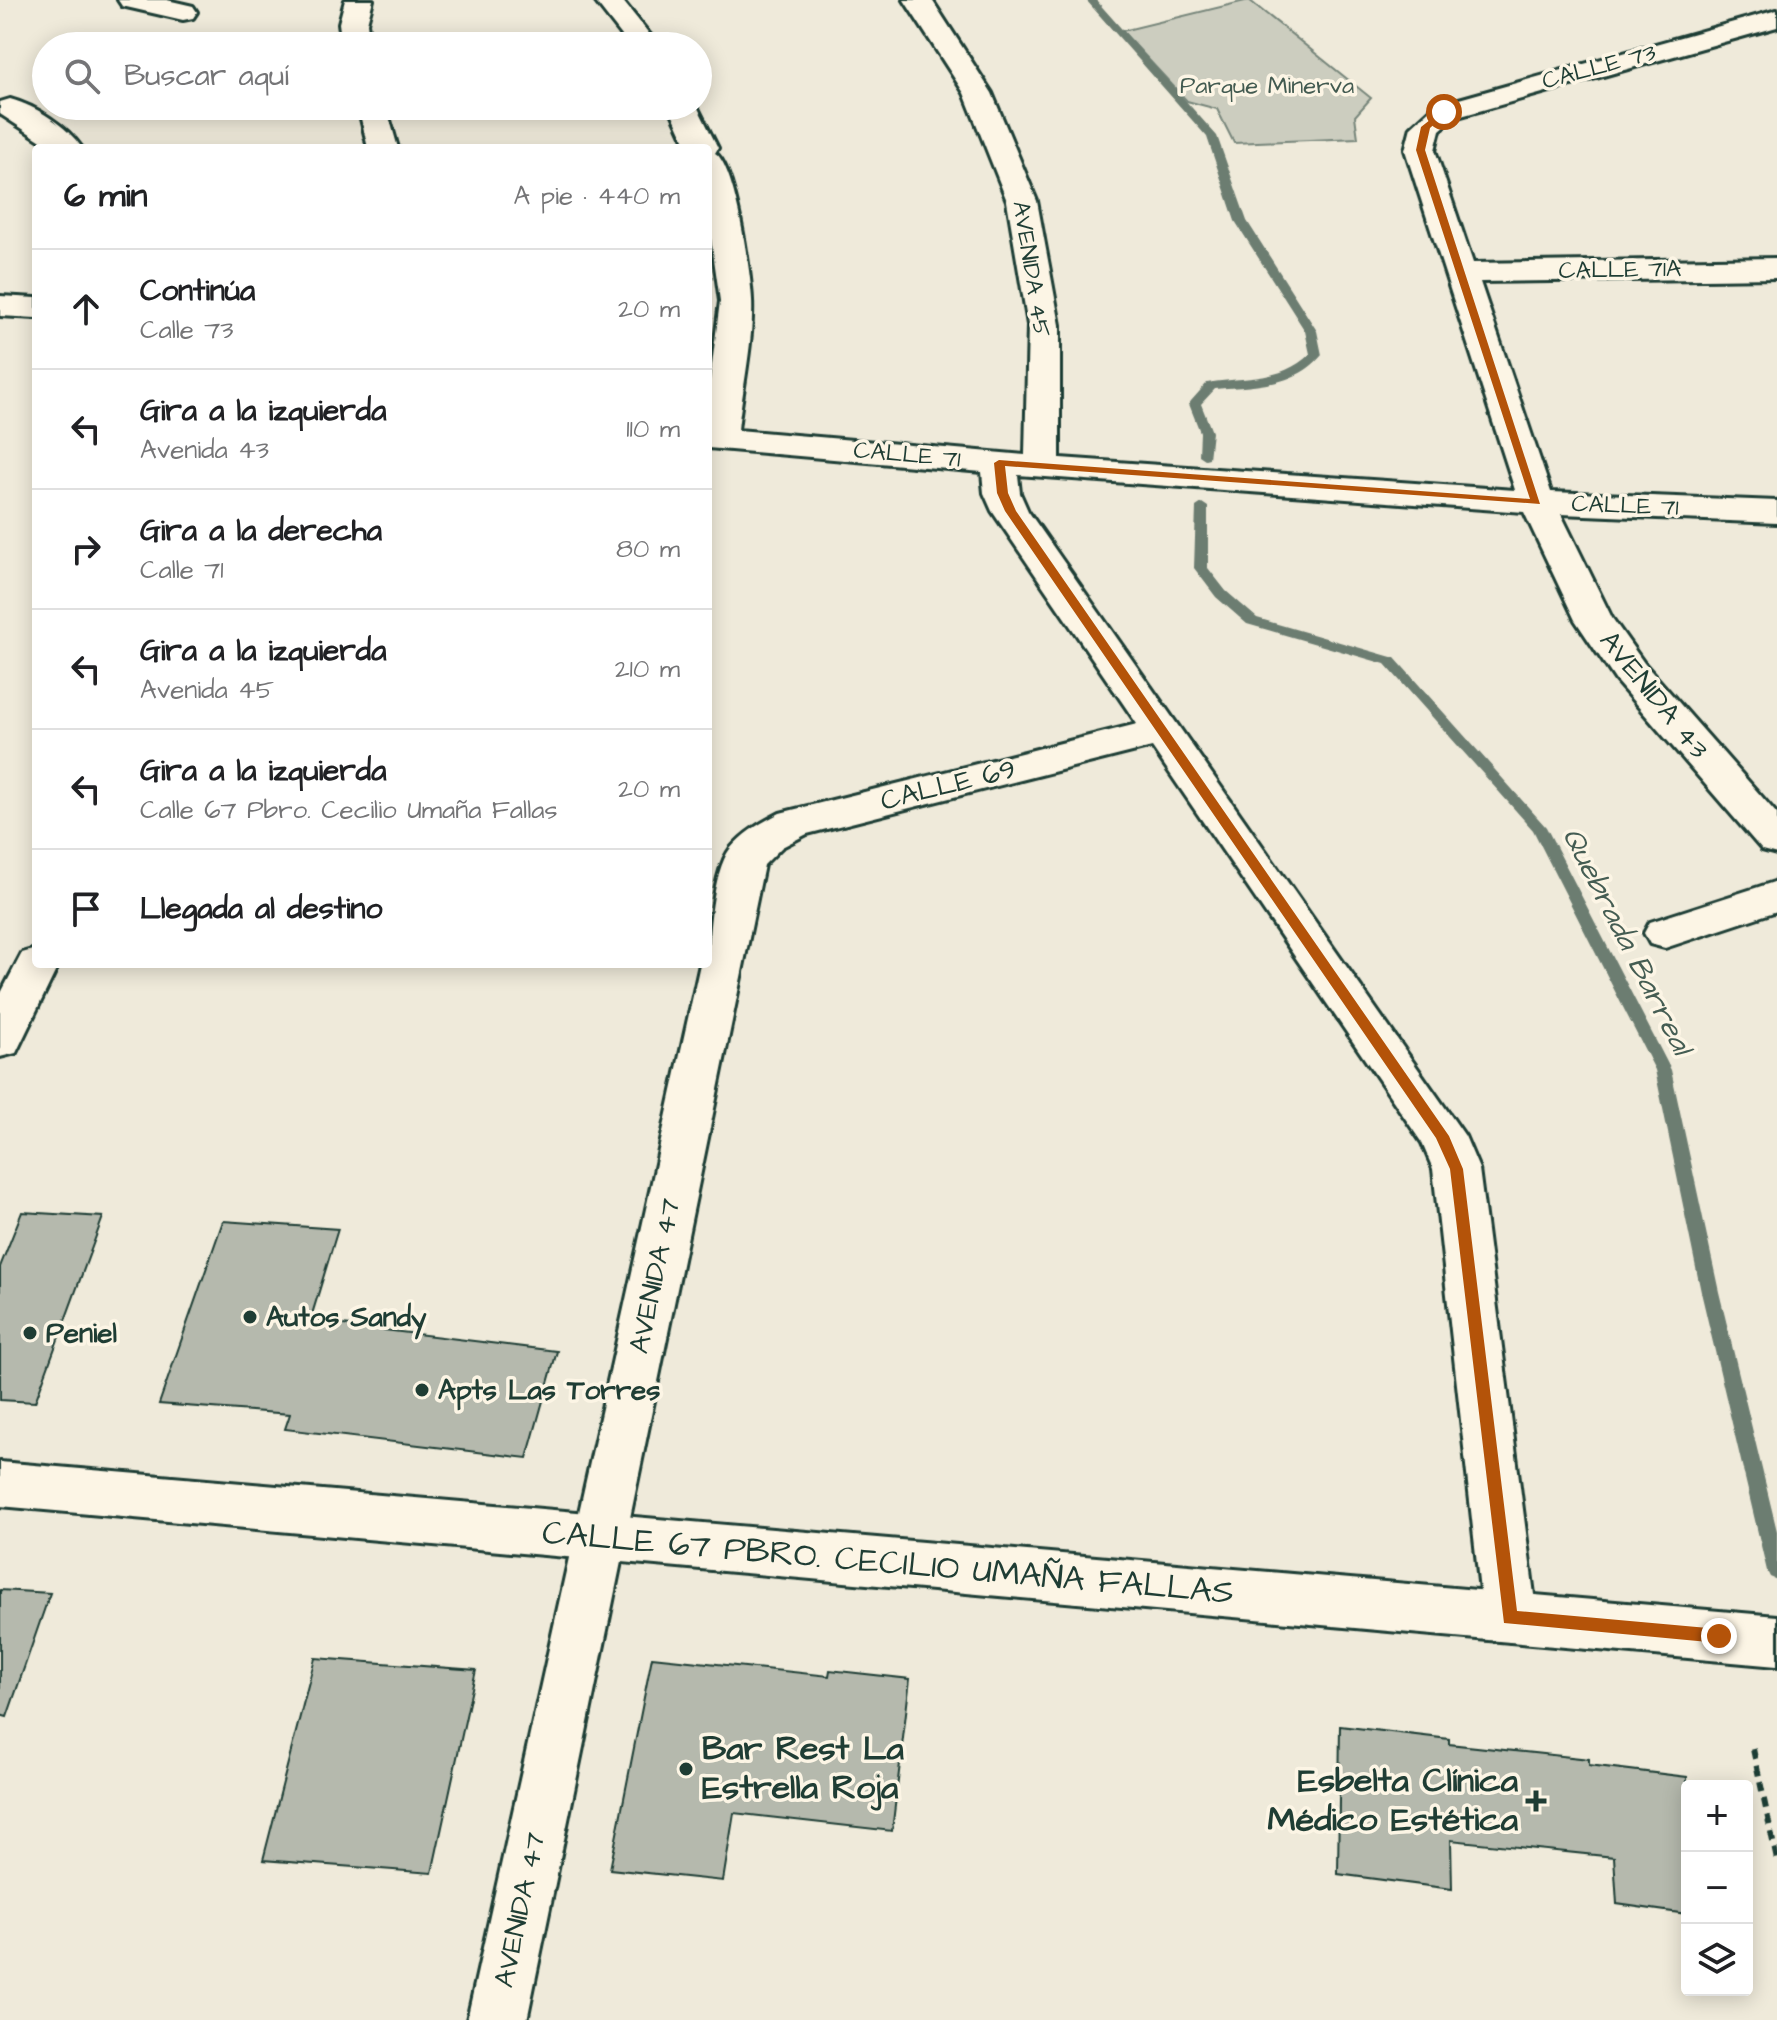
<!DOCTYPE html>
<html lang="es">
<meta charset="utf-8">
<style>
body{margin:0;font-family:"Architects Daughter",sans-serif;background:#f6f6f6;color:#202124}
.controls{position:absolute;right:24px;bottom:24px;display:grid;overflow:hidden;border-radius:8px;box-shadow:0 4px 20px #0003}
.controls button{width:72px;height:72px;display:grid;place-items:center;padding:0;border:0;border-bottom:2px solid #e0e0e0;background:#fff;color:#202124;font:40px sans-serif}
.stop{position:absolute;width:24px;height:24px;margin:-18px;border:6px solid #b45309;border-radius:50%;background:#fff}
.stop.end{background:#b45309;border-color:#fff;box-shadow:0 2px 8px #0008}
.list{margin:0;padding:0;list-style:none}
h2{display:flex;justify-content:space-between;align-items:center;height:104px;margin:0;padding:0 32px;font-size:34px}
h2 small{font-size:26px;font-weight:400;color:#757577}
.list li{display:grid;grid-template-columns:52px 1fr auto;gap:24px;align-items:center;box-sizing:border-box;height:120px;padding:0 32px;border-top:2px solid #e0e0e0}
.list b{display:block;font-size:30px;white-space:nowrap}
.list p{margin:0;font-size:26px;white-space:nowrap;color:#757577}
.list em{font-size:26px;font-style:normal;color:#757577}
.icon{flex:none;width:44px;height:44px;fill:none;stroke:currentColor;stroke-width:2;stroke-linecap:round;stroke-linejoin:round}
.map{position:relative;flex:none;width:1777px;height:2020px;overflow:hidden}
.search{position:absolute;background:#fff;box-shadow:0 4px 20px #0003;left:32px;top:32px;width:680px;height:88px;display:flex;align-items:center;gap:20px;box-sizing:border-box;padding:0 28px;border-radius:44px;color:#757577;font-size:30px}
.panel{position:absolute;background:#fff;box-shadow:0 4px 20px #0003;left:32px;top:144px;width:680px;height:824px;border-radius:8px}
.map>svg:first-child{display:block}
.green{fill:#cccdbf;stroke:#76857a;stroke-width:2}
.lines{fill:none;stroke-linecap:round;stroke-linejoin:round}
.stream{fill:#6c7d71;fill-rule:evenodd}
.building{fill:#b5b9ad;stroke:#1f3d34;stroke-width:2}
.minor-casing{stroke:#1f3d34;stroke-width:6}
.major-casing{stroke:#1f3d34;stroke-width:6}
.path{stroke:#1f3d34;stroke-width:6;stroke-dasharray:10 7;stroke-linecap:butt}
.minor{fill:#fcf5e5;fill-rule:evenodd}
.major{fill:#fcf5e5;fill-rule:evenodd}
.route{fill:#b45309}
.poi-dot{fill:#1f3d34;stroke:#fcf5e5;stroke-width:3}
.labels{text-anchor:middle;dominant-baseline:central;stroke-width:7;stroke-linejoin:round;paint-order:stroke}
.far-street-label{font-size:24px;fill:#1f3d34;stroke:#fcf5e5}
.far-park-label{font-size:24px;fill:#425a50;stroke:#fcf5e5}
.street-label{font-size:28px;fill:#1f3d34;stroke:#fcf5e5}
.poi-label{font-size:28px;font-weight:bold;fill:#1f3d34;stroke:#fcf5e5;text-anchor:start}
.water-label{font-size:30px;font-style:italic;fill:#455d53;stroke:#fcf5e5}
.near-street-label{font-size:34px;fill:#1f3d34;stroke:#fcf5e5}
.near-poi-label{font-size:34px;font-weight:bold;fill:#1f3d34;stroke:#fcf5e5;text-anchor:start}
</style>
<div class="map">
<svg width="1777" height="2020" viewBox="0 0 1777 2020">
<rect width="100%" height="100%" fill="#efeada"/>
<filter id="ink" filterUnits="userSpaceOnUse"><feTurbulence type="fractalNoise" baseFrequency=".0125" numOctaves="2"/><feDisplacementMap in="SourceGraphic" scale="16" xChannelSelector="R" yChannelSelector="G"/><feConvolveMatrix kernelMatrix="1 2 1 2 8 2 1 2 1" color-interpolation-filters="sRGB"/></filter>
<g filter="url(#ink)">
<polygon class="green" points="1249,0 1371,98 1355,116 1358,138 1234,143 1217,109 1187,101 1122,31"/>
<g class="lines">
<g class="stream">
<path d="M1086 0H1096L1217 136 1247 221 1317 331 1322 355C1295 387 1254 386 1215 389L1201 404 1212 432 1209 458 1205 459 1199 455 1200 432 1189 404 1191 401 1207 383C1244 376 1280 383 1310 354L1305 331 1235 221 1207 137Z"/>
<polygon points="1202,503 1208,507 1208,568 1226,591 1257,618 1395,658 1546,827 1671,1070 1719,1292 1777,1531 1777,1580 1770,1577 1767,1571 1701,1292 1655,1070 1533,830 1385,664 1247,624 1216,597 1194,568 1196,507"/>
</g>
</g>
<g class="building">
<polygon points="22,1212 103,1217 35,1402 0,1400 0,1267"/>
<polygon points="223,1221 338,1229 310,1321 557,1351 527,1458 285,1429 290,1414 159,1404"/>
<polygon points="0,1590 50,1593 7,1717 0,1715"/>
<polygon points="652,1657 829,1676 830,1670 910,1679 892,1831 734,1813 723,1881 610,1869"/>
<polygon points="315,1658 476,1670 432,1873 263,1860"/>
<polygon points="1340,1726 1449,1739 1449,1744 1589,1759 1589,1765 1687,1777 1687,1914 1617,1904 1614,1857 1451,1840 1452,1889 1338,1874"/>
</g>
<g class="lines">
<defs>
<g id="minor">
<polygon points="118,0 167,0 193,6 197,12 193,18 183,20 122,6"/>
<polygon points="345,0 373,0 367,23 370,46 342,46 339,23"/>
<polygon points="594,0 622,0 659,46 630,46"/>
<path d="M904 0H932L992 93 1037 201 1060 325V458L1515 490 1405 150 1411 127 1434 106 1777 10V27L1454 118 1440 130 1435 150 1473 263 1777 258V278L1480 282 1551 492 1777 501V523L1561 514 1612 618 1644 663 1777 814V854L1762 850 1616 681 1575 620 1524 512 1018 475 1020 493 1028 511 1465 1136 1479 1169 1537 1618 1529 1635 1510 1642 1491 1635 1483 1618 1433 1169 1422 1143 1152 747 807 834 782 847 764 865 527 2020H467L700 964H708C708 937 713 871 730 849 744 832 761 823 780 813L1137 724 992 511 984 493 982 472 708 448V397L720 301 708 217V148H688L669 106H697L718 148 715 153C735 164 751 274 752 300 754 337 742 392 738 430L1025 455 1028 325 1007 201 964 93Z"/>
<path d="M10 99C36 106 67 126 82 148H52L0 114V102Z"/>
<polygon points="358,106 386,106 398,148 368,148"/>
<polygon points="0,296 36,298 36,318 0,316"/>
<polygon points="1777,881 1777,911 1665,948 1650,944 1644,933 1650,922"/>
<polygon points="36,949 36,964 59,964 16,1053 0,1057 0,995 22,953"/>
</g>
<polygon id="major" points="0,1462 1777,1616 1777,1666 0,1506"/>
</defs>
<use href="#minor" class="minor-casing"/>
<use href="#major" class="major-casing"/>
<polyline class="path" points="1753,1749 1777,1860"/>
<use href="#minor" class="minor"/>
<use href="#major" class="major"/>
</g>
</g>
<polygon class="route" points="1444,109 1448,112 1430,128 1425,150 1540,504 1005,466 1008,493 1016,511 1449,1136 1463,1169 1517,1611 1719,1629 1727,1636 1719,1643 1504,1623 1450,1169 1436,1138 1005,511 997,493 994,463 999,460 1530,499 1416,150 1421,127"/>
<g class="poi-dot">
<circle cx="250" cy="1317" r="8"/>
<circle cx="30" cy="1333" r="8"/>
<circle cx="422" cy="1390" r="8"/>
<circle cx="686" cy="1769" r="8"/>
<path d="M1532 1789h8v8h8v8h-8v8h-8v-8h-8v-8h8z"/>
</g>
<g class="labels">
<g class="far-street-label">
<text transform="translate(1599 67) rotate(-15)">CALLE 73</text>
<text transform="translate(1031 269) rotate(81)">AVENIDA 45</text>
<text transform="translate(1620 270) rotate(-1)">CALLE 71A</text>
<text transform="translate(907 455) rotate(5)">CALLE 71</text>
<text transform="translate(1625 506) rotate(2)">CALLE 71</text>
</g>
<g class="far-park-label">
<text x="1267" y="86">Parque Minerva</text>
</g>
<g class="street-label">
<text transform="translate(1654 695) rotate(51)">AVENIDA 43</text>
<text transform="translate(948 785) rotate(-14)">CALLE 69</text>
<text transform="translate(655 1276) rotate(-78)">AVENIDA 47</text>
<text transform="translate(520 1910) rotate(-78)">AVENIDA 47</text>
</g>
<g class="poi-label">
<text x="266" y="1317">Autos Sandy</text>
<text x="46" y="1333">Peniel</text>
<text x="438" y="1390">Apts Las Torres</text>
</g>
<g class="water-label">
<text transform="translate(1627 941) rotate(63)">Quebrada Barreal</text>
</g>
<g class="near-street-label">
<text transform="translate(888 1563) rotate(5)">CALLE 67 PBRO. CECILIO UMAÑA FALLAS</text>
</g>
<g class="near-poi-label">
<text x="702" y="1749">Bar Rest La<tspan x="702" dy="39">Estrella Roja</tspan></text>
<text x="1518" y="1781" text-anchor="end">Esbelta Clínica<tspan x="1518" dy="39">Médico Estética</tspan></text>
</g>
</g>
</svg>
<div class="controls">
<button>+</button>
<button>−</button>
<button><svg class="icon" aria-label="layers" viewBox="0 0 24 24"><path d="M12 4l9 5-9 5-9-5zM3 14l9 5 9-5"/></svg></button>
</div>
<div class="stop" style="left:1444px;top:112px"></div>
<div class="stop end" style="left:1719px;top:1636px"></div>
<div class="search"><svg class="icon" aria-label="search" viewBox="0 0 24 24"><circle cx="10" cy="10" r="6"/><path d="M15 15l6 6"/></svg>Buscar aquí</div>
<section class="panel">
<h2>6 min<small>A pie · 440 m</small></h2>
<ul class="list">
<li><svg class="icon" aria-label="ahead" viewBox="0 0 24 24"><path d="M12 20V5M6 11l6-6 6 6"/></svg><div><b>Continúa</b><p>Calle 73</p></div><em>20 m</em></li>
<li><svg class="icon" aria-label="left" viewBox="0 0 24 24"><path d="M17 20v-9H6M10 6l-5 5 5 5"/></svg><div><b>Gira a la izquierda</b><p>Avenida 43</p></div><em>110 m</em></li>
<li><svg class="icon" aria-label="right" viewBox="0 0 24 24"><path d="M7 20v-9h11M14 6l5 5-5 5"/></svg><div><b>Gira a la derecha</b><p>Calle 71</p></div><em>80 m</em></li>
<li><svg class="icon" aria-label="left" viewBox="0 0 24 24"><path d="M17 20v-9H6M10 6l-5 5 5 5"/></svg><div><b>Gira a la izquierda</b><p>Avenida 45</p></div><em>210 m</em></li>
<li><svg class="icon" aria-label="left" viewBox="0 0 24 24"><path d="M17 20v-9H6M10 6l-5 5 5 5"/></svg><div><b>Gira a la izquierda</b><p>Calle 67 Pbro. Cecilio Umaña Fallas</p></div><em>20 m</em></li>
<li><svg class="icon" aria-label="arrive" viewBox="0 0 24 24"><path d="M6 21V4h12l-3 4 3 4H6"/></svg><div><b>Llegada al destino</b></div></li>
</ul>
</section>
</div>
